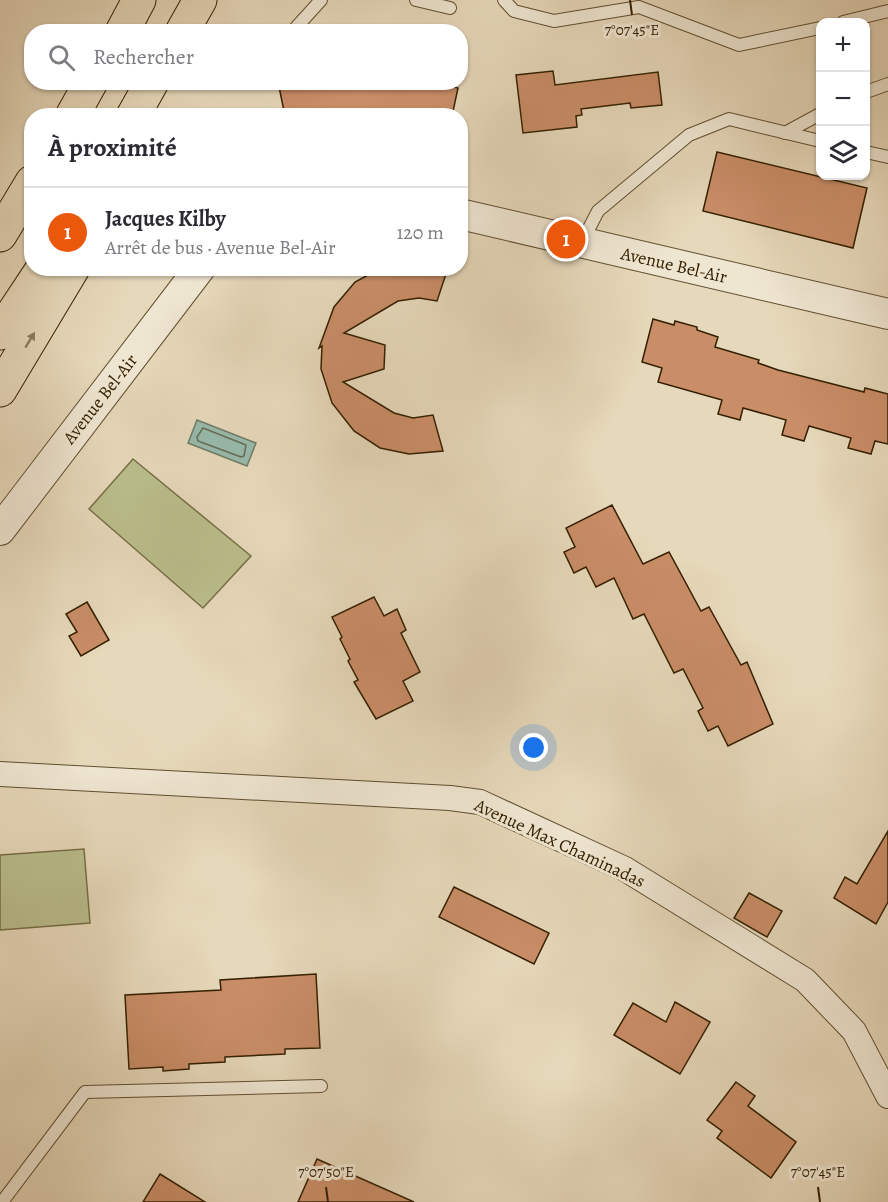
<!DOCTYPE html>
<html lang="fr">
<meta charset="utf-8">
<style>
body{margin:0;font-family:Alegreya,serif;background:#f2f2f3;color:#2b2b33}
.controls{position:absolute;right:18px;top:18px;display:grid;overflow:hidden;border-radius:12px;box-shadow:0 2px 4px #0004}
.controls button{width:54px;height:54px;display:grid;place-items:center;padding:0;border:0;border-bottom:2px solid #e1e1e2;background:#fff;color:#2b2b33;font:30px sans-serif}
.you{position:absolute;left:534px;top:748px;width:21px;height:21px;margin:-15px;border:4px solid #fff;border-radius:50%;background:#1a73e8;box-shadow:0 0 0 9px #1a73e833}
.badge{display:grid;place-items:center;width:39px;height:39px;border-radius:50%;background:#ea580c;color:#fff;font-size:20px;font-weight:700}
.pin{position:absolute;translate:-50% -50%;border:3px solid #fff;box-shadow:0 2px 6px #0006}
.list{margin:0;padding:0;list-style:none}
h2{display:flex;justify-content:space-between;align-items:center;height:78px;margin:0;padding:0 24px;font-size:26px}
h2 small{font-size:20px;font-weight:400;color:#7c7c81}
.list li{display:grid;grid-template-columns:39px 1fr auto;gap:18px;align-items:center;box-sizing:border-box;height:90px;padding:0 24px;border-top:2px solid #e1e1e2}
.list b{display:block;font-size:22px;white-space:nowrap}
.list p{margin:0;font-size:20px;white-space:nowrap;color:#7c7c81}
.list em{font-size:20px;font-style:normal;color:#7c7c81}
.icon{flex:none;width:33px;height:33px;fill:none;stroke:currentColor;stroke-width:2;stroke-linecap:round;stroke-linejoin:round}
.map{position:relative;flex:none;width:888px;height:1202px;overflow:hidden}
.search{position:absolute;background:#fff;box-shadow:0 2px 4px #0004;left:24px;top:24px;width:444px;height:66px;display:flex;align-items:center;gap:15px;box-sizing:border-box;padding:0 21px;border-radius:24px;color:#7c7c81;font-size:22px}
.panel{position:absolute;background:#fff;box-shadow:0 2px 4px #0004;left:24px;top:108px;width:444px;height:168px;border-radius:24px}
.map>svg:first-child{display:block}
.green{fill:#babd8c;stroke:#776e46;stroke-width:1.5}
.water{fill:#97baab;stroke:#6f7c67;stroke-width:1.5}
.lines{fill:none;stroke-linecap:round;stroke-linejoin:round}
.shore{stroke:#666d56;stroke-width:1.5}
.building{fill:#c98d67;stroke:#342001;stroke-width:1.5}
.service-casing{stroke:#604e2f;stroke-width:14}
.minor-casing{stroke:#604e2f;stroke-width:26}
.tertiary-casing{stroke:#604e2f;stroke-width:32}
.motorway-casing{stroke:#342001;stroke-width:35}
.service{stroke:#efe6d2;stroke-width:12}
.minor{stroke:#efe6d2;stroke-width:24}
.tertiary{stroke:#efe6d2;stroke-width:30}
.motorway{stroke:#e6d8ba;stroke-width:33}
.oneway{fill:#8d7c5e}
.ticks{fill:none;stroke:#342001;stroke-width:2}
.labels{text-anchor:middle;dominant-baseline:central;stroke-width:6;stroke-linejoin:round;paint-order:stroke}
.street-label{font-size:18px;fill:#342001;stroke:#efe6d2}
.ticks-label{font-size:15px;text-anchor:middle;fill:#342001;stroke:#efe6d2;stroke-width:6;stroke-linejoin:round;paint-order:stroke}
</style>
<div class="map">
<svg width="888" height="1202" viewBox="0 0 888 1202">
<rect width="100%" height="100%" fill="#e6d8ba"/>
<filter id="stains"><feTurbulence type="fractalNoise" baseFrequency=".00333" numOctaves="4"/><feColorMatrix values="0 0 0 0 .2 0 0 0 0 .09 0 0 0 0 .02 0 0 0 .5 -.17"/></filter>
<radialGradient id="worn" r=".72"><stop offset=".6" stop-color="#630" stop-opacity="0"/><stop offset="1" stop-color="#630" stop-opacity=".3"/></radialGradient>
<g class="green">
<polygon points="133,459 251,556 203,608 89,509"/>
<polygon points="84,849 90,923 0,930 0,855"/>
</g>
<polygon class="water" points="197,420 256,443 247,466 188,443"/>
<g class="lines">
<polygon class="shore" points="203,428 246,445 244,456 241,457 198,441 197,437"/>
</g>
<g class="building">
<polygon points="553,71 555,85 658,72 662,105 631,108 630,103 581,109 582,115 576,116 577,127 523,133 516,75"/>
<polygon points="278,82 431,82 458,88 452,116 285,116"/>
<polygon points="717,152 867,188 853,248 703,211"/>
<polygon points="381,268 448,268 437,301 419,298 398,301 344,333 385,345 384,369 343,382 394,413 413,418 433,415 443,451 409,454 380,448 354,431 332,403 321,369 322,346 319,348 334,307 355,282"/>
<polygon points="653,319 674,325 675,321 697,327 697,330 718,337 715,347 759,360 758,363 778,370 864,392 865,388 888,394 888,444 875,441 871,454 848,448 851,438 809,426 804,441 782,435 786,420 743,408 740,420 718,414 722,400 658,382 662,368 642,362"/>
<polygon points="612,505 643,564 669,552 701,611 709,607 741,665 747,662 773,724 728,746 718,726 708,731 698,711 703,708 683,669 674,673 644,614 633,619 614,578 596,587 586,567 574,573 564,552 575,547 566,528"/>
<polygon points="374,597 384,616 397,609 406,630 401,633 420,672 403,681 413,701 376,719 354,682 358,680 348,661 350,659 340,639 342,637 332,617"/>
<polygon points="87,602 109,640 81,656 69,636 77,632 66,614"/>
<polygon points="888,831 888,902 876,924 834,898 845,877 857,884"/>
<polygon points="454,887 549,933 534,964 439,917"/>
<polygon points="749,893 782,911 767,937 734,918"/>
<polygon points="316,974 320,1048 285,1049 285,1054 225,1057 225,1062 189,1064 189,1069 163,1071 163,1067 129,1069 125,995 221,990 220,980"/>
<polygon points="675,1002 710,1022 680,1074 614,1035 633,1003 666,1022"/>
<polygon points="736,1082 755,1096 748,1106 796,1142 771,1178 717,1138 722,1131 707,1120"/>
<polygon points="317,1159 414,1202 298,1202"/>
<polygon points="160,1174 205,1202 143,1202"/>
</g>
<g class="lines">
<defs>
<g id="service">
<polyline points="416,0 450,8"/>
<polyline points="504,0 514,11 554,21 639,7 739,45 820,28"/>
<polyline points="843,22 888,11"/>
<polyline points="292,32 321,0"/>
<polyline points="866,92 888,84"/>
<polyline points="785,133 820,114"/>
<polyline points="866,152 888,157"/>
<polyline points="582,242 598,211 689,135 729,119 820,141"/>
<polyline points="2,1202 85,1092 321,1086"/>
</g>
<polyline id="minor" points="0,774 450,798 480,802 625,869 805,980 854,1031 888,1096"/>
<g id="tertiary">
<polyline points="460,214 888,314"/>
<polyline points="0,530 200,268"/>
</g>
<g id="motorway">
<polyline points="122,32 139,0"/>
<polyline points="182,32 200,0"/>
<polyline points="72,116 91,82"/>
<polyline points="133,116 152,82"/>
<polyline points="0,235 32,182"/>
<polyline points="0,333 43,268"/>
<polyline points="0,390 73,268"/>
</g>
</defs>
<use href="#service" class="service-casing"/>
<use href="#minor" class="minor-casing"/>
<use href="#tertiary" class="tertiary-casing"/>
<use href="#motorway" class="motorway-casing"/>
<use href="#service" class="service"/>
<use href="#minor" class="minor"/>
<use href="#tertiary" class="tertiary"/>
<use href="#motorway" class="motorway"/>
</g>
<defs><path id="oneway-solid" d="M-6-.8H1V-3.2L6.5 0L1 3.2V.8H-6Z" transform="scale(1.5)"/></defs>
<use class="oneway" href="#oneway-solid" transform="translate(30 340) rotate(-59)"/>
<path class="ticks" d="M630 0 632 15M326 1187 328 1202M818 1187 820 1202"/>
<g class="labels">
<g class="street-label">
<text transform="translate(674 265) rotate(13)">Avenue Bel-Air</text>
<text transform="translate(100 399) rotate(-52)">Avenue Bel-Air</text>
<text transform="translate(560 843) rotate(25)">Avenue Max Chaminadas</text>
</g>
</g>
<g class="ticks-label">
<text x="632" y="35">7°07'45"E</text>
<text x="326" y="1177">7°07'50"E</text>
<text x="818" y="1177">7°07'45"E</text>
</g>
<rect width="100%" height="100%" filter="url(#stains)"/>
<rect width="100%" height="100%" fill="url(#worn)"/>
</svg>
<div class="controls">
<button>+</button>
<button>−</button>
<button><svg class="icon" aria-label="layers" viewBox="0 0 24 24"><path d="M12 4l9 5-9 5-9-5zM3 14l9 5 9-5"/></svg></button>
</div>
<div class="you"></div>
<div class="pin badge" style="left:566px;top:239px">1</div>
<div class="search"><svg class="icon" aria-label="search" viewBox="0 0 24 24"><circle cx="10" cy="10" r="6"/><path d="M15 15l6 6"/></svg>Rechercher</div>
<section class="panel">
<h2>À proximité<small></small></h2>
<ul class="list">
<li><span class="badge">1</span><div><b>Jacques Kilby</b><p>Arrêt de bus · Avenue Bel-Air</p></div><em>120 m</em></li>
</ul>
</section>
</div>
